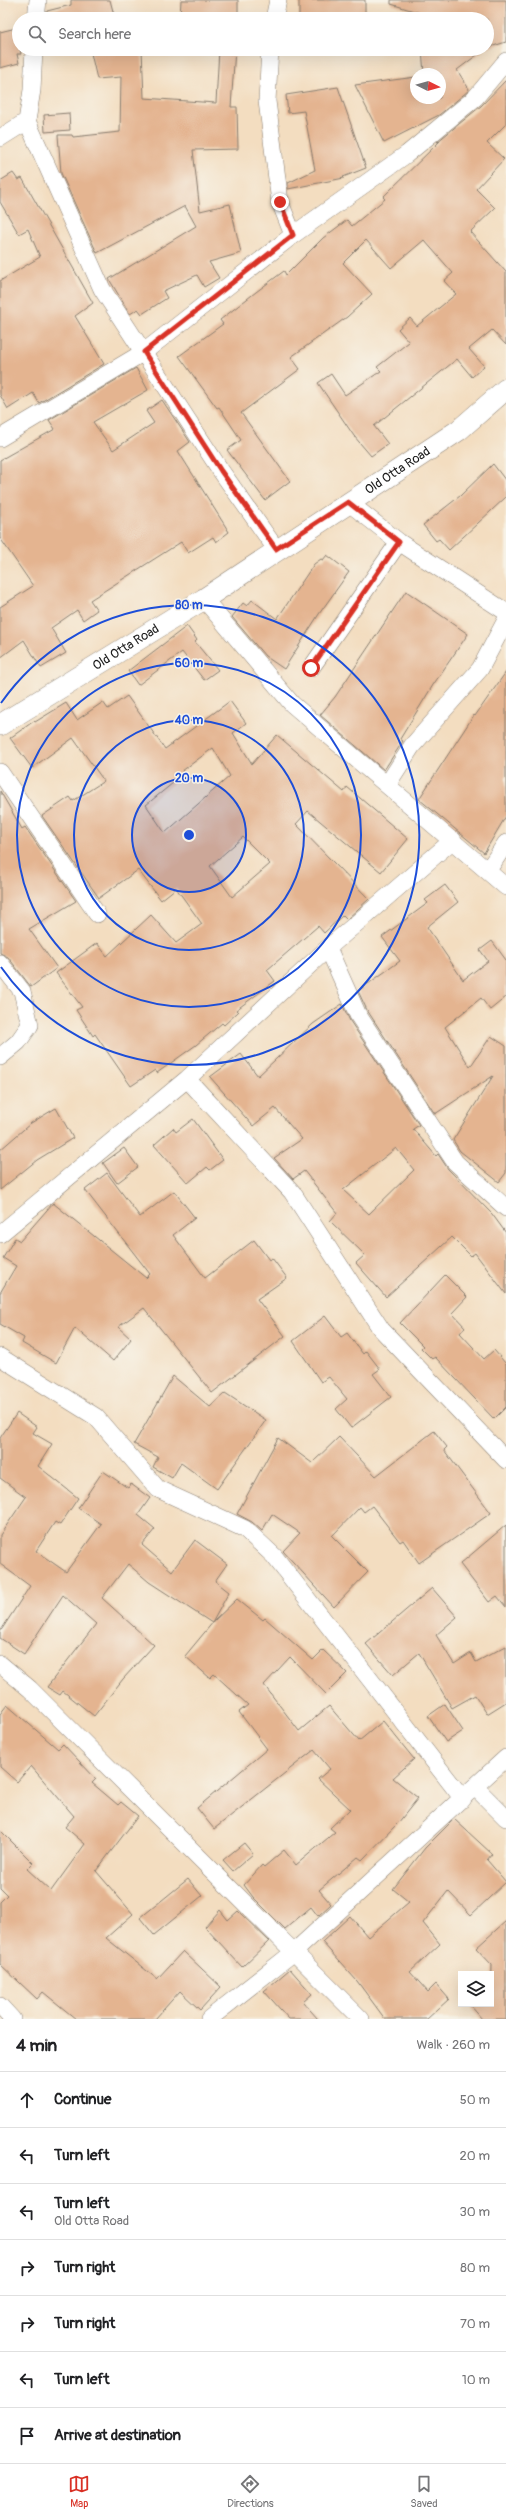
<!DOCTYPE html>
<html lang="en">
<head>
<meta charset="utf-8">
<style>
	body { margin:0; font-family:Pangolin,sans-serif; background:#f6f6f6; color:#202124 }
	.controls { position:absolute; right:12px; bottom:12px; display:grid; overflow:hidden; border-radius:0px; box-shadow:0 4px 16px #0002 }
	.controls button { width:36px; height:36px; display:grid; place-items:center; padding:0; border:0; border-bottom:1px solid #e0e0e0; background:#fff; color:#202124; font:20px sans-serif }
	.compass { position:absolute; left:410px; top:68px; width:36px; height:36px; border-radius:50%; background:#fff; box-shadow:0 4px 16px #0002; rotate:95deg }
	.stop { position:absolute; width:12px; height:12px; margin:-9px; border:3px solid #d93025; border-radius:50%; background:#fff }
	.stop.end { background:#d93025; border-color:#fff; box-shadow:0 1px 4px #0008 }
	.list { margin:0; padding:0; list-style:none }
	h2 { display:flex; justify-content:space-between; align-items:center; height:52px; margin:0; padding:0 16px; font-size:17px }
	h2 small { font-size:13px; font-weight:400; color:#757577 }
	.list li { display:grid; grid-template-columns:26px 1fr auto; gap:12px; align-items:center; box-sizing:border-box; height:56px; padding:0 16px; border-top:1px solid #e0e0e0 }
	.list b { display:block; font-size:15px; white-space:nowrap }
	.list p { margin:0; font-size:13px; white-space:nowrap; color:#757577 }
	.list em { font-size:13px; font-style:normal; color:#757577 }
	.icon { flex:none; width:22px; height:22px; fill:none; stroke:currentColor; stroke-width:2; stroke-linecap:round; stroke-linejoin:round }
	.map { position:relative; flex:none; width:506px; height:2019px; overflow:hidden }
	.search { position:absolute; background:#fff; box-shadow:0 4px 16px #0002; left:12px; right:12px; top:12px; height:44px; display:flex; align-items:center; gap:10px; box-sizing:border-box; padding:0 14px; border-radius:22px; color:#757577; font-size:15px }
	.sheet { height:444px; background:#fff }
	nav { display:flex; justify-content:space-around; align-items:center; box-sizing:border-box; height:56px; border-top:1px solid #e0e0e0; background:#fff; font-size:11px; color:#757577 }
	nav a { display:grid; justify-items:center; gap:2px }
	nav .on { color:#d93025 }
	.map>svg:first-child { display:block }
	.building { fill:#e4b490; fill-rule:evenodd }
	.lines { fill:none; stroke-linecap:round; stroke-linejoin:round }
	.minor-casing { stroke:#887c6e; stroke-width:18 }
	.tertiary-casing { stroke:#887c6e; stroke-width:22 }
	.minor { stroke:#fff; stroke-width:17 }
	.tertiary { stroke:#fff; stroke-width:21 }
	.route { stroke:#d93025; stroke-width:5 }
	.ring { fill:none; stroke:#1d4ed8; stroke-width:2 }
	.labels { text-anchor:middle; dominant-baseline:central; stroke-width:3; stroke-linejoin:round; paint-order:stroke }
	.street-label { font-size:13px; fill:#1c1c1c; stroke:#f7f3e8 }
	.centre { fill:#1d4ed8; stroke:#f7f3e8; stroke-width:2 }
	.ring-label { font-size:12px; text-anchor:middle; font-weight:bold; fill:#1d4ed8; stroke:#f7f3e8; stroke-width:3; stroke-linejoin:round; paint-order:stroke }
</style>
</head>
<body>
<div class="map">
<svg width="506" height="2019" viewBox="0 0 506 2019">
	<rect width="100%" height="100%" fill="#f7f3e8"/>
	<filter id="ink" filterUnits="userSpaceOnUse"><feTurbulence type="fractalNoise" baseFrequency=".025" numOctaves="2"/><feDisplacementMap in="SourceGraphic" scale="8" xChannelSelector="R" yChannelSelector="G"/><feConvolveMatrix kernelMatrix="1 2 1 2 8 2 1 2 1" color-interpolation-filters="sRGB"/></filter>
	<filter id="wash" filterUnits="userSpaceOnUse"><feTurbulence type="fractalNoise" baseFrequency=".012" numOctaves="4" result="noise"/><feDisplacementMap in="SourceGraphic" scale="16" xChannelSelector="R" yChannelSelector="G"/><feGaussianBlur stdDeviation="0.9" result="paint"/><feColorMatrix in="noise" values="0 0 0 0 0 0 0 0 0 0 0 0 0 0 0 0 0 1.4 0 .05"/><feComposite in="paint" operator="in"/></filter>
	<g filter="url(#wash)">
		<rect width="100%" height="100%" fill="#f3ddc0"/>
		<g id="blocks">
			<path class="building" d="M 71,0 L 110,0 L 115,19 L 46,19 L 47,11 L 71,5 Z
				M 181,0 L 238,0 L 238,19 L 180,19 Z
				M 299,0 L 365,0 L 365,19 L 299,19 Z
				M 391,0 L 506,0 L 506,42 L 487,48 L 487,19 L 440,19 L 391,4 Z
				M 16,28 L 21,54 L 17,54 L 19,63 L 0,68 L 0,32 Z
				M 90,49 L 142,49 L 144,98 L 216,103 L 219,49 L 235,49 L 231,107 L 237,107 L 238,149 L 193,150 L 200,211 L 230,204 L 241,253 L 209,262 L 219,278 L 204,287 L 197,275 L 163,291 L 167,298 L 142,314 L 138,309 L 130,314 L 109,279 L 196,226 L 185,206 L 97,253 L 61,173 L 58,135 L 72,135 L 73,137 L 120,132 L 121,77 L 97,79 Z
				M 422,49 L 485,49 L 457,70 L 469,89 L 468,91 L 439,115 L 384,143 L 355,85 L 416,77 L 416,98 L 440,98 L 440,74 L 424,74 Z
				M 506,80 L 506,124 L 487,143 L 504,159 L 476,189 L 495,208 L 470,232 L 506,272 L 506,345 L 492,330 L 469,349 L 484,366 L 472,377 L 457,359 L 374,426 L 388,444 L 371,456 L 354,436 L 318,383 L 331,374 L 345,395 L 381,371 L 377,367 L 409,342 L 398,329 L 410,318 L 417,326 L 456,294 L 444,281 L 453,273 L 424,240 L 391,268 L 366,240 L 343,263 L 372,294 L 347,317 L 291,357 L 300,369 L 241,413 L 290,481 L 265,500 L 227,450 L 241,440 L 219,407 L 217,408 L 179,356 L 223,324 L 220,320 L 256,292 L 284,271 L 286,275 L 323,238 L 347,220 L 352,226 L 385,199 L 383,197 L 440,141 L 437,142 L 481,106 Z
				M 338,87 L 366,168 L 343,177 L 344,178 L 288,189 L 288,183 L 315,170 L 304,111 L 288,113 L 286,95 Z
				M 69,113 L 70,130 L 45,132 L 44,115 Z
				M 13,173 L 18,180 L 22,178 L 93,303 L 75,316 L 104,364 L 39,403 L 33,393 L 8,409 L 0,395 L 0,281 L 40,257 L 28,229 L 19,234 L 0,202 L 0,181 Z
				M 136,368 L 148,390 L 93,422 L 113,450 L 154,423 L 146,411 L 162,400 L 190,442 L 178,451 L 229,532 L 216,542 L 213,537 L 188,553 L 181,542 L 90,600 L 97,610 L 83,620 L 77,610 L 51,628 L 66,653 L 41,668 L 24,640 L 0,658 L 0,607 L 33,586 L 0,538 L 0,460 L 55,429 L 49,420 Z
				M 493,464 L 506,481 L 506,497 L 449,550 L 439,539 L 436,541 L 423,525 L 460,496 Z
				M 327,555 L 349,572 L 319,614 L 284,669 L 265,656 L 232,617 L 243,603 L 247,606 L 252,600 L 277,619 L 314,564 L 321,559 L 323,560 Z
				M 406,591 L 468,634 L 433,685 L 400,739 L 403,741 L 384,770 L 320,715 L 335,697 Z
				M 187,626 L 197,640 L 195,642 L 218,670 L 204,680 L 182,652 L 138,685 L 128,671 Z
				M 506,672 L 506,816 L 484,853 L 419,799 L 474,715 L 475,716 Z
				M 127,696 L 165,749 L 230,701 L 246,723 L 233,733 L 252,764 L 277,735 L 344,792 L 347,787 L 408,839 L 381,872 L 308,811 L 296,824 L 369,899 L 347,919 L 343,915 L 324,933 L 318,926 L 267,970 L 275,981 L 236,1010 L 238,1012 L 224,1025 L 222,1023 L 196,1045 L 157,1073 L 155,1070 L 131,1086 L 95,1034 L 93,1036 L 76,1010 L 82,1007 L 56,973 L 97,943 L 107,956 L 151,915 L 176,943 L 202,924 L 176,888 L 161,900 L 138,870 L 99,898 L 42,816 L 70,797 L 73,801 L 104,781 L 73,738 L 32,768 L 10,738 L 34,721 L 35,722 L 66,703 L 77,720 L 103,702 L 108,709 ZM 213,748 L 230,776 L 165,833 L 146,805 L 184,774 L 182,771 ZM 243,837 L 270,864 L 232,897 L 210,866 Z
				M 0,791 L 22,829 L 25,827 L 76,901 L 29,929 L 57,968 L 31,987 L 8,957 L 0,953 Z
				M 445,885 L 458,902 L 427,927 L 463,980 L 488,961 L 480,950 L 492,941 L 506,960 L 506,997 L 490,1010 L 481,998 L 445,1027 L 470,1067 L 491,1036 L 506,1046 L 506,1173 L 499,1182 L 460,1151 L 453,1140 L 493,1076 L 435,1114 L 367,1010 L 358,991 L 400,961 L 382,937 L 428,903 L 425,900 Z
				M 342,1004 L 350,1021 L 419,1125 L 413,1129 L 436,1156 L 438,1154 L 448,1169 L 492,1214 L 506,1233 L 506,1294 L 475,1253 L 471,1256 L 452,1237 L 386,1297 L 356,1263 L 365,1255 L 330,1221 L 337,1213 L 304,1171 L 293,1179 L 274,1158 L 302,1139 L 275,1108 L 253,1126 L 210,1077 L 241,1054 L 258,1076 L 313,1024 ZM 396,1148 L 414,1170 L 369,1214 L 343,1190 Z
				M 56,1108 L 73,1138 L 37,1160 L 0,1190 L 0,1150 L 31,1123 Z
				M 193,1119 L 223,1160 L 210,1170 L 207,1167 L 188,1183 L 154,1145 L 173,1128 L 176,1132 Z
				M 124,1148 L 138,1167 L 117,1183 L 103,1163 Z
				M 107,1173 L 140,1217 L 174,1191 L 195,1218 L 173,1235 L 205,1278 L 254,1240 L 269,1260 L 272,1258 L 287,1278 L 257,1299 L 285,1336 L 212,1393 L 144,1308 L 118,1327 L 131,1339 L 113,1361 L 75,1328 L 56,1363 L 22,1343 L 24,1338 L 0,1324 L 0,1293 L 16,1266 L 3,1258 L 15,1238 L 20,1241 L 53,1203 L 146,1278 L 150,1274 L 85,1190 Z
				M 445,1275 L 467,1297 L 452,1313 L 465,1327 L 460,1333 L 484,1359 L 494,1350 L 506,1364 L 506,1407 L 494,1419 L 435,1357 L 432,1359 L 421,1348 L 423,1346 L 400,1323 Z
				M 325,1316 L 341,1337 L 347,1333 L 363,1354 L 366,1351 L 380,1369 L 373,1374 L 391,1397 L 351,1428 L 336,1409 L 347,1399 L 329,1377 L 321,1382 L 293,1341 Z
				M 173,1376 L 210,1407 L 225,1393 L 266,1420 L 217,1489 L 181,1463 L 172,1478 L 153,1467 L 158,1457 L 134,1444 Z
				M 17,1413 L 37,1427 L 33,1433 L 52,1444 L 38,1466 L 78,1498 L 60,1525 L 55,1522 L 36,1551 L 66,1572 L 101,1524 L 78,1508 L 103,1471 L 128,1488 L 131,1484 L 150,1498 L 138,1515 L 155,1529 L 142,1545 L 172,1571 L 195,1540 L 227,1564 L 215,1581 L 229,1592 L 212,1623 L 149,1582 L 128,1564 L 102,1598 L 154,1645 L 123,1679 L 94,1716 L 63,1691 L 60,1695 L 47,1687 L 96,1624 L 63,1595 L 24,1654 L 0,1638 L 0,1632 L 30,1586 L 0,1564 L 0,1535 L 26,1497 L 0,1478 L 0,1438 Z
				M 434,1431 L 447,1447 L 444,1450 L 491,1513 L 419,1563 L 403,1540 L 400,1542 L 372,1506 L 364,1512 L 360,1507 L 332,1536 L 368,1572 L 334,1607 L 283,1551 L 300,1533 L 272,1514 L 262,1531 L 252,1522 L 237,1514 L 278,1438 L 312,1463 L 339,1437 L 376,1476 Z
				M 506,1525 L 506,1607 L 497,1596 L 489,1602 L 460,1564 Z
				M 432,1588 L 457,1617 L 436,1635 L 454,1664 L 471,1653 L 476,1662 L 506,1646 L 506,1702 L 487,1714 L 475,1695 L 452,1708 L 419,1653 L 393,1675 L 366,1644 Z
				M 237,1599 L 263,1620 L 265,1618 L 313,1660 L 323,1650 L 347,1673 L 326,1694 L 290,1657 L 264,1685 L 299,1731 L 329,1706 L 359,1741 L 383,1721 L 414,1759 L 393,1778 L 418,1798 L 398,1823 L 362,1860 L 358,1857 L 319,1890 L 331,1904 L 318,1916 L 311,1907 L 285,1929 L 253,1897 L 244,1885 L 262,1865 L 264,1867 L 284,1850 L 296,1865 L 335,1832 L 330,1828 L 350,1809 L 318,1779 L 330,1769 L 314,1750 L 214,1829 L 197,1808 L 267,1749 L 239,1712 L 248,1705 L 214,1674 L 210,1678 L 185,1656 L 214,1621 Z
				M 445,1704 L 463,1731 L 446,1742 L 428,1716 Z
				M 7,1705 L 58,1749 L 63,1744 L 96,1779 L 92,1783 L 118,1805 L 121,1802 L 138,1816 L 96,1871 L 133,1914 L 106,1938 L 157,1979 L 183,1951 L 221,1987 L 200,2010 L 180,1991 L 155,2019 L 76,2019 L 43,1992 L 37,1999 L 0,1964 L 0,1902 L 7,1895 L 0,1888 L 0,1830 L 33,1863 L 27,1869 L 51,1891 L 85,1844 L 65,1827 L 74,1816 L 31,1766 L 17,1782 L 0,1767 L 0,1714 Z
				M 454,1819 L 492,1854 L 487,1860 L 506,1882 L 471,1915 L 448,1891 L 423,1923 L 440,1944 L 410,1972 L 428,1992 L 436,1984 L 449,1999 L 427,2019 L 385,2019 L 357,1981 L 322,1942 L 350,1916 L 368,1937 L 409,1902 L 393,1889 L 425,1848 Z
				M 244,1843 L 253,1854 L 233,1871 L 223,1860 Z
				M 188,1879 L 202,1896 L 154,1935 L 140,1918 Z
				M 220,1910 L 228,1920 L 238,1911 L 269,1941 L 242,1967 L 205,1927 Z
				M 506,1921 L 506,2019 L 482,2019 L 469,2004 L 491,2004 L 492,1965 L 476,1948 Z
				M 290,1969 L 312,1994 L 303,2002 L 318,2019 L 289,2019 L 264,1991 Z"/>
		</g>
	</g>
	<g filter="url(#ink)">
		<use href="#blocks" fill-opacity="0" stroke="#887c6e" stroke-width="1"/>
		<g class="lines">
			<g class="minor-casing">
				<path id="minor" d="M 36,19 L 38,0
					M 274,19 L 278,0
					M 270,49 L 267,101 L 280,202 L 293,235
					M 27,121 L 102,289 L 221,471 L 276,549
					M 0,138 L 27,121 L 32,90 L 34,49
					M 0,438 L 144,352 L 293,235 L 407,154 L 475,98 L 506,61
					M 348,502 L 399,542 L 506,612
					M 204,599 L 292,704 L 506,887
					M 311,668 L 399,542
					M 0,772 L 97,914
					M 387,785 L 412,746 L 480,669 L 506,620
					M 488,870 L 506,843
					M 328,948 L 358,1015 L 455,1162 L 506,1208
					M 0,963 L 22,991 L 30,1025 L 18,1042 L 0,1057
					M 187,1079 L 292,1192 L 381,1329 L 506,1460
					M 0,1234 L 187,1079 L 328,948 L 453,840
					M 0,1357 L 96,1417 L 158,1489 L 245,1529 L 274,1556 L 463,1799
					M 0,1664 L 30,1689 L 361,2019
					M 476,1788 L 506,1818
					M 0,2006 L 12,2019
					M 209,2019 L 294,1952 L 506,1758"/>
			</g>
			<g class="tertiary-casing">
				<g id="tertiary">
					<path id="s1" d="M 0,725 L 204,599 L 459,430 L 506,389"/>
				</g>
			</g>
			<use href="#minor" class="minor"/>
			<use href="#tertiary" class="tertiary"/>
		</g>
	</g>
	<g class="lines" filter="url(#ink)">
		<path class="route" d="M 280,202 L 293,235 L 144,352 L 221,471 L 276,549 L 348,502 L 399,542 L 311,668"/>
	</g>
	<circle cx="189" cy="835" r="57" fill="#1d4ed8" fill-opacity=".12"/>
	<g class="ring">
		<circle cx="189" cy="835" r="57"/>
		<circle cx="189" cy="835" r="115"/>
		<circle cx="189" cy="835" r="172"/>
		<path d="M1 703A230 230 0 1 1 1 967"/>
	</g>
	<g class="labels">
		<g class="street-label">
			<text stroke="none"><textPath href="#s1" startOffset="472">Old Otta Road</textPath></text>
			<text stroke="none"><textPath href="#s1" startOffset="148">Old Otta Road</textPath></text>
		</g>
	</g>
	<circle cx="189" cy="835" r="6" class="centre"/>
	<g class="ring-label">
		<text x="189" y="609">80 m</text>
		<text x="189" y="667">60 m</text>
		<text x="189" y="724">40 m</text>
		<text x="189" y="782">20 m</text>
	</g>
</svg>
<div class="controls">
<button><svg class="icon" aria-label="layers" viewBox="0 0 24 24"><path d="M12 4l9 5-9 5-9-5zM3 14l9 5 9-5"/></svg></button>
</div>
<svg class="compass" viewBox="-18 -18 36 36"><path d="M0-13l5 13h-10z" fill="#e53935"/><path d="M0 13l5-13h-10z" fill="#757577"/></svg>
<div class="stop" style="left:311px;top:668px"></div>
<div class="stop end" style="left:280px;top:202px"></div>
<div class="search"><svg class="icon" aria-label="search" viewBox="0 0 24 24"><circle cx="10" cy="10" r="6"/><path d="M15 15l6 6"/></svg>Search here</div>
</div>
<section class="sheet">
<h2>4 min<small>Walk · 260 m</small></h2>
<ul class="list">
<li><svg class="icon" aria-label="ahead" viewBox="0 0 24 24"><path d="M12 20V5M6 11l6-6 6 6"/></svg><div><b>Continue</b></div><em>50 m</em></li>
<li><svg class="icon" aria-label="left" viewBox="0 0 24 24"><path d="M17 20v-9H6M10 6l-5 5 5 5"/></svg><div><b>Turn left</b></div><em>20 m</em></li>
<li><svg class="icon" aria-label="left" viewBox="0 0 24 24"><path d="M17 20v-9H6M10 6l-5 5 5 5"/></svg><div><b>Turn left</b><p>Old Otta Road</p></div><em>30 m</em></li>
<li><svg class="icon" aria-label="right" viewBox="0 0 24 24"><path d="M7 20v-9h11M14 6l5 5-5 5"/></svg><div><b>Turn right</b></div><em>80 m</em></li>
<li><svg class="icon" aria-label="right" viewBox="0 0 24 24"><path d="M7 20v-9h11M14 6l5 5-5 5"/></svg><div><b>Turn right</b></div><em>70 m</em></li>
<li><svg class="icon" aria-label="left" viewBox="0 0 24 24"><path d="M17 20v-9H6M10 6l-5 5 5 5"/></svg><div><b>Turn left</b></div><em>10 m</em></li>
<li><svg class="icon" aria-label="arrive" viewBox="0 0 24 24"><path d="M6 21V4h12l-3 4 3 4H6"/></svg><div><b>Arrive at destination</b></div></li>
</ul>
</section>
<nav>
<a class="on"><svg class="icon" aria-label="map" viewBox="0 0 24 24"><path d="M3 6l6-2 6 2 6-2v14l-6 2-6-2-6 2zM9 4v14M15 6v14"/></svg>Map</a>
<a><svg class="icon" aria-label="directions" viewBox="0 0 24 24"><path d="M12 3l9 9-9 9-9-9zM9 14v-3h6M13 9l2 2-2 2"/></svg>Directions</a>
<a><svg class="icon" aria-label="saved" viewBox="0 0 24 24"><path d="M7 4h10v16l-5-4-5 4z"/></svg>Saved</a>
</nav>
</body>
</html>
